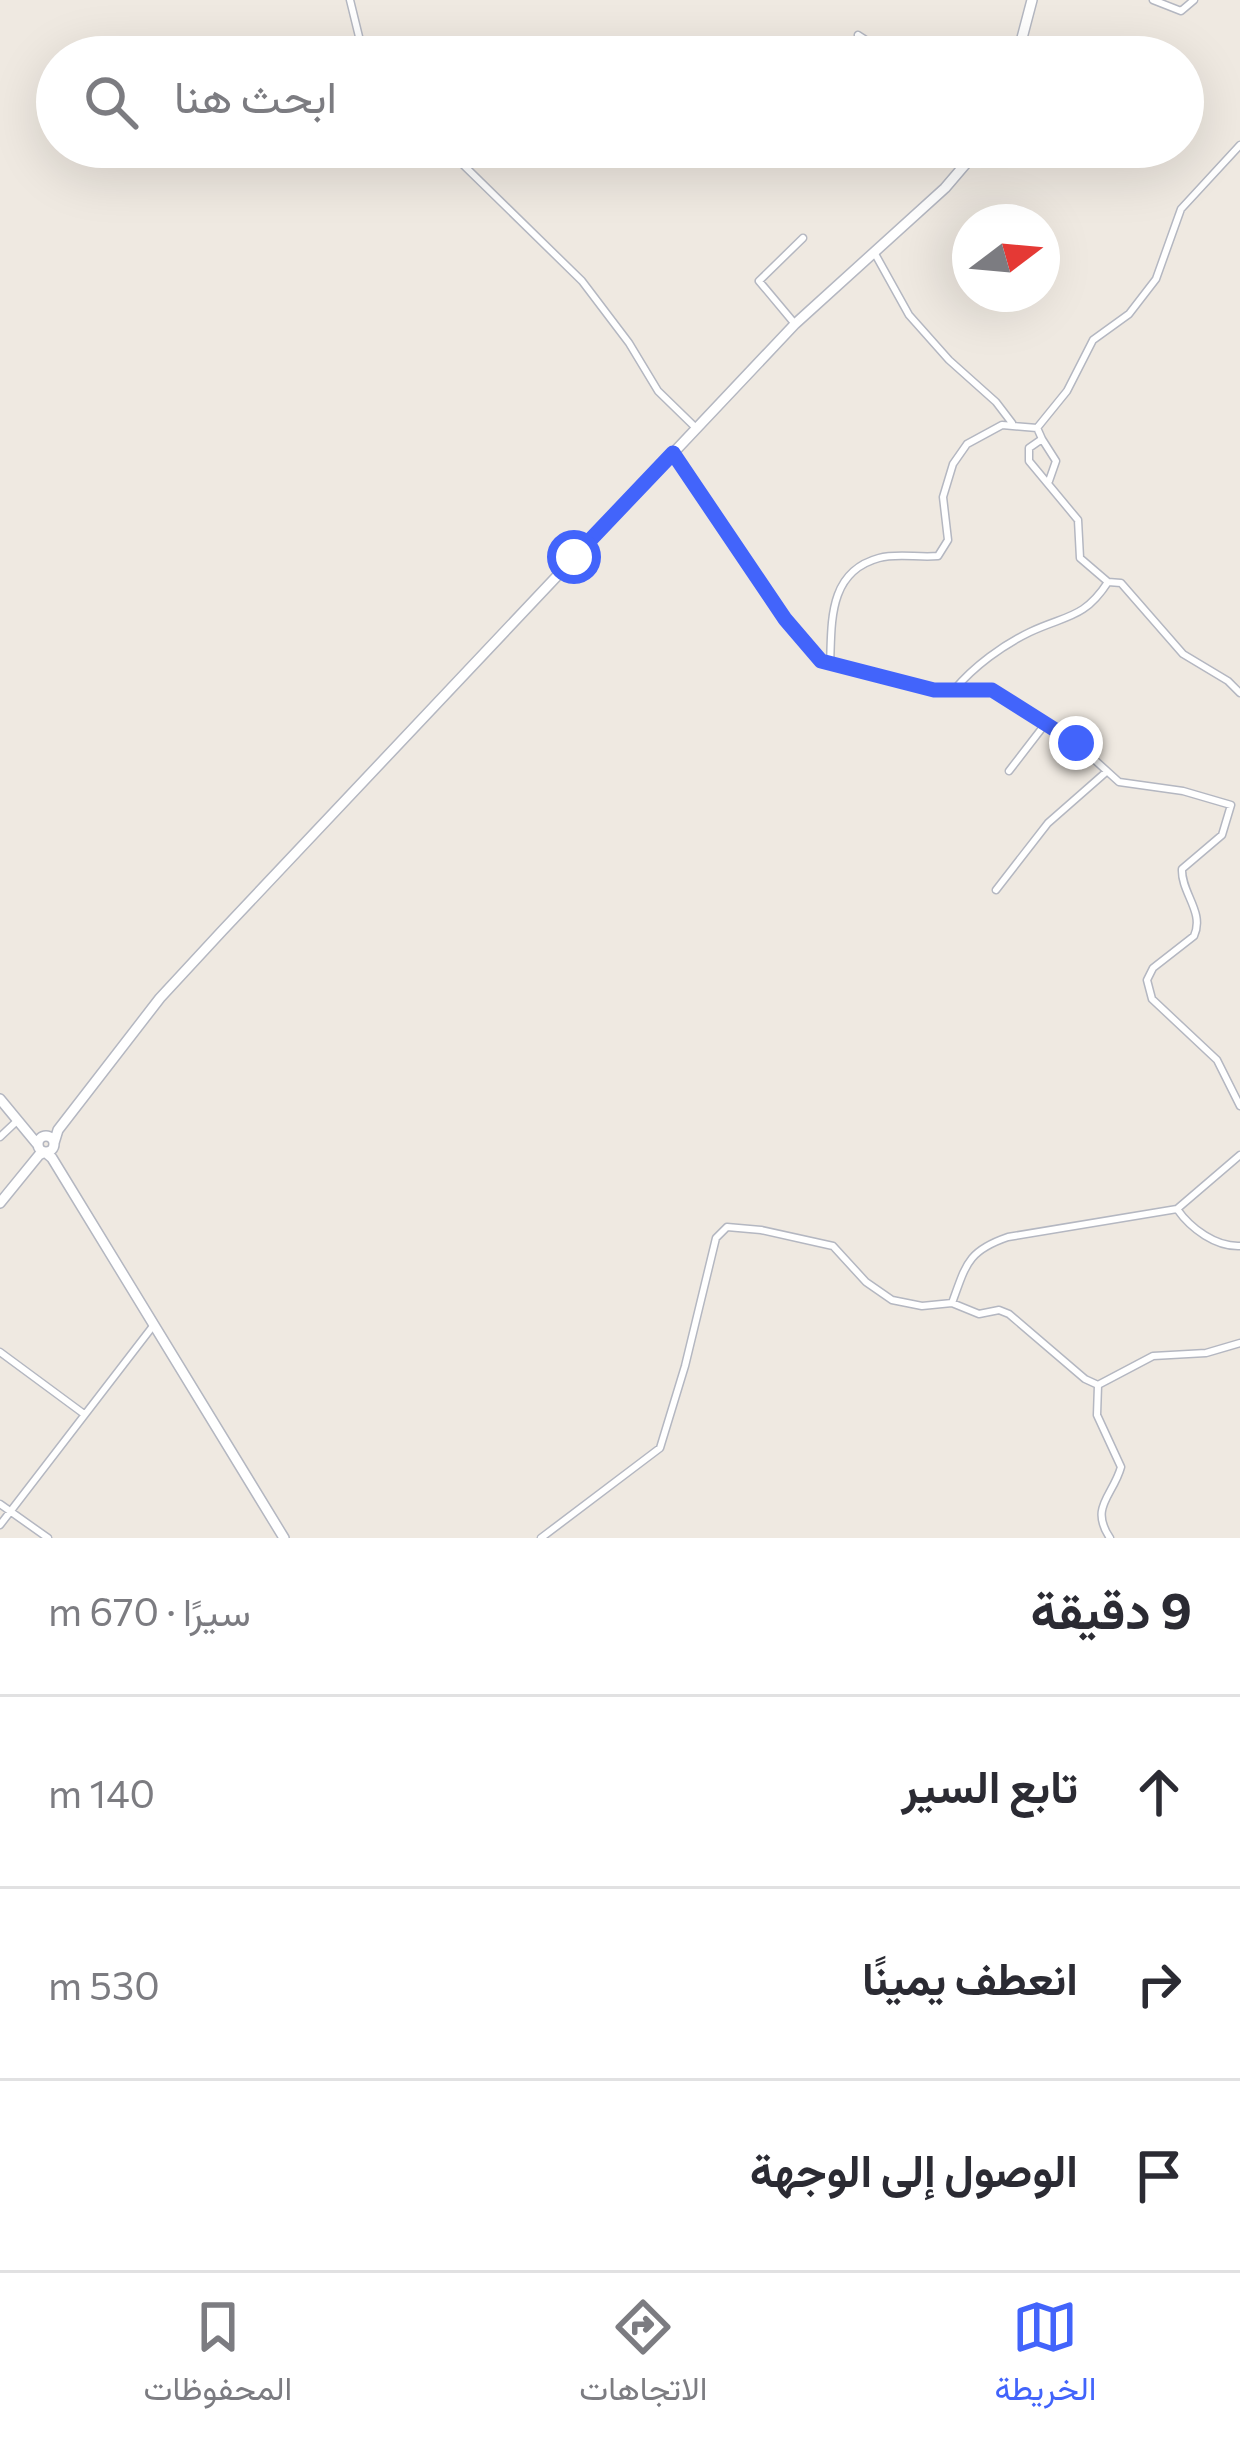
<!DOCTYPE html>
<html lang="ar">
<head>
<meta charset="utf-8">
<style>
	body { margin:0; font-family:Commissioner,Vazirmatn,sans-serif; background:#f7f7f7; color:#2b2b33; direction:rtl }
	.compass { position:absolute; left:952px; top:204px; width:108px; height:108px; border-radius:50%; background:#fff; box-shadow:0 12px 48px #0002; rotate:74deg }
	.stop { position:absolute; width:36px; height:36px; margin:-27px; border:9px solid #4264fb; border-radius:50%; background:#fff }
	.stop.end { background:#4264fb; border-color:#fff; box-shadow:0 3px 12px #0008 }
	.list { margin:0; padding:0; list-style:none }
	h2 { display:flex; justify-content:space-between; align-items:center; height:156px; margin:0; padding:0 48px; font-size:51px }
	h2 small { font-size:39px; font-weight:400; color:#7c7c81 }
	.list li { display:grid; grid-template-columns:78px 1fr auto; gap:36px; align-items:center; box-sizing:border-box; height:192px; padding:0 48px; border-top:3px solid #e1e1e2 }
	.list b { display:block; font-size:45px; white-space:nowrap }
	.list em { font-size:39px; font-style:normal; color:#7c7c81 }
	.icon { flex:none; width:66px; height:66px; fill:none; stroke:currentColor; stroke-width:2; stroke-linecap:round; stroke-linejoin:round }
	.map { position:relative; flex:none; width:1240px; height:1538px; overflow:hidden; direction:ltr }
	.search { position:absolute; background:#fff; box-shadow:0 12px 48px #0002; left:36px; right:36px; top:36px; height:132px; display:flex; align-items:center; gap:30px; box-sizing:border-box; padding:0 42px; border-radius:66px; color:#7c7c81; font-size:45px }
	.sheet { height:732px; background:#fff }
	nav { display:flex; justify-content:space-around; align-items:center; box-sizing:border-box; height:168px; border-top:3px solid #e1e1e2; background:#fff; font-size:33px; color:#7c7c81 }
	nav a { display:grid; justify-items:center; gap:6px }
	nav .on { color:#4264fb }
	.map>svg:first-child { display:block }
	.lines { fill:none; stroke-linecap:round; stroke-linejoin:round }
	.street-casing { stroke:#b4b7c1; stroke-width:9 }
	.secondary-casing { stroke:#b4b7c1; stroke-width:12 }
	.street { stroke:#fff; stroke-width:6 }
	.secondary { stroke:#fff; stroke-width:9 }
	.route { stroke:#4264fb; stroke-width:15 }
</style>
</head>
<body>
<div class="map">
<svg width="1240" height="1538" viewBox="0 0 1240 1538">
	<rect width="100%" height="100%" fill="#efe9e1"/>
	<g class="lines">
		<g class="street-casing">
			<path id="street" d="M 350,0 L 364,57
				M 1153,0 L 1181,11 L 1194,0
				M 858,35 L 892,57
				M 445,147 L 582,281 L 629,343 L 658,391 L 696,428
				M 874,252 L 909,315 L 949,360 L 996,402 L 1012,423
				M 795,324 L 759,281 L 803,238
				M 1042,439 L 1056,461 L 1049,481
				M 674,454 L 785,619 L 821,661 L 934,690 L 992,690 L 1076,743 L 1119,782 L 1183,791 L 1231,805 L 1222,835 L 1182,869 C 1181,893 1205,912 1194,936 L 1153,968 L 1147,980 L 1152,999 L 1217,1060 L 1240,1106
				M 1108,582 L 1121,583 L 1183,654 L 1228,681 L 1240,693
				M 830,665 C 832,624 827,572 879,558 C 897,553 919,558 938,556 L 948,540 L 943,497 L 953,464 L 967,444 L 1002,425 L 1037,428 L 1067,391 L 1093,340 L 1129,314 L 1156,279 L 1181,209 L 1240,145
				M 954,690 C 974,666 1003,645 1030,632 C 1066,615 1084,619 1108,582 L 1080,558 L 1078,520 L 1029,461 L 1029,448 L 1042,439 L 1038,430
				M 1009,771 L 1046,723
				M 996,890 L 1048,823 L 1105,773
				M 0,1137 L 18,1120
				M 1177,1209 C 1191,1229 1216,1247 1240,1246
				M 952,1303 C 966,1265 967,1251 1008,1237 L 1177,1209 L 1240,1155
				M 0,1352 L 84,1414
				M 1098,1385 L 1097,1415 L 1121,1467 C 1113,1496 1089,1507 1110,1538
				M 0,1504 L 48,1538
				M 0,1525 L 153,1326
				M 541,1538 L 660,1448 L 685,1366 L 716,1238 L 727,1227 L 761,1230 L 833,1246 L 866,1282 L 892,1300 L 922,1306 L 952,1303 L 979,1314 L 999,1310 L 1009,1314 L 1085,1379 L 1098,1385 L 1153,1356 L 1206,1353 L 1240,1343"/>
		</g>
		<g class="secondary-casing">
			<path id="secondary" d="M 1017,57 L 1032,0
				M 0,1099 L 38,1145
				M38 1144a8 8 0 1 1 16 0a8 8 0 1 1-16 0Z
				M 54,1143 L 58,1130 L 160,998 L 222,931 L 795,324 L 945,188 L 980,147
				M 0,1203 L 39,1155 L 45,1152 L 52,1158 L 284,1538"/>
		</g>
		<use href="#street" class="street"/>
		<use href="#secondary" class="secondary"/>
	</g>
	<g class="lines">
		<path class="route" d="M 574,557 L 673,453 L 785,619 L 821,661 L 934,690 L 992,690 L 1076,743"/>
	</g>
</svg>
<svg class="compass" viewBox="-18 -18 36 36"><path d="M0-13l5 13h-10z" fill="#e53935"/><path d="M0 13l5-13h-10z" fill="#7c7c81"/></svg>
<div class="stop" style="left:574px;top:557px"></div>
<div class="stop end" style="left:1076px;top:743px"></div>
<div class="search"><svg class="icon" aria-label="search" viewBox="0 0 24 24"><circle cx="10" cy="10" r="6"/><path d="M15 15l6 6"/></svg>ابحث هنا</div>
</div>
<section class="sheet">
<h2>9 دقيقة<small>سيرًا · 670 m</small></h2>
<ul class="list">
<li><svg class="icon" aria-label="ahead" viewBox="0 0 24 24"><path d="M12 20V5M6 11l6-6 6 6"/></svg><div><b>تابع السير</b></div><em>140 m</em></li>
<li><svg class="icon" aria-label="right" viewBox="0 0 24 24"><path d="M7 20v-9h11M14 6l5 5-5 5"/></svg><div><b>انعطف يمينًا</b></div><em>530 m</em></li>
<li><svg class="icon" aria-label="arrive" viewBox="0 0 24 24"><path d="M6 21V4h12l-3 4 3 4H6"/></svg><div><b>الوصول إلى الوجهة</b></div></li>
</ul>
</section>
<nav>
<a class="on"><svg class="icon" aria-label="map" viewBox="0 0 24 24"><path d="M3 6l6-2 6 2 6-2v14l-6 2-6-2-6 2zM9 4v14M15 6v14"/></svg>الخريطة</a>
<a><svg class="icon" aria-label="directions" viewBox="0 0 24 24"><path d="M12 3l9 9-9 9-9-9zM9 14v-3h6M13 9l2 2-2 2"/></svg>الاتجاهات</a>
<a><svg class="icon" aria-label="saved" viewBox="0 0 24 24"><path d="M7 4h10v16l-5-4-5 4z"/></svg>المحفوظات</a>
</nav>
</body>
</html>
